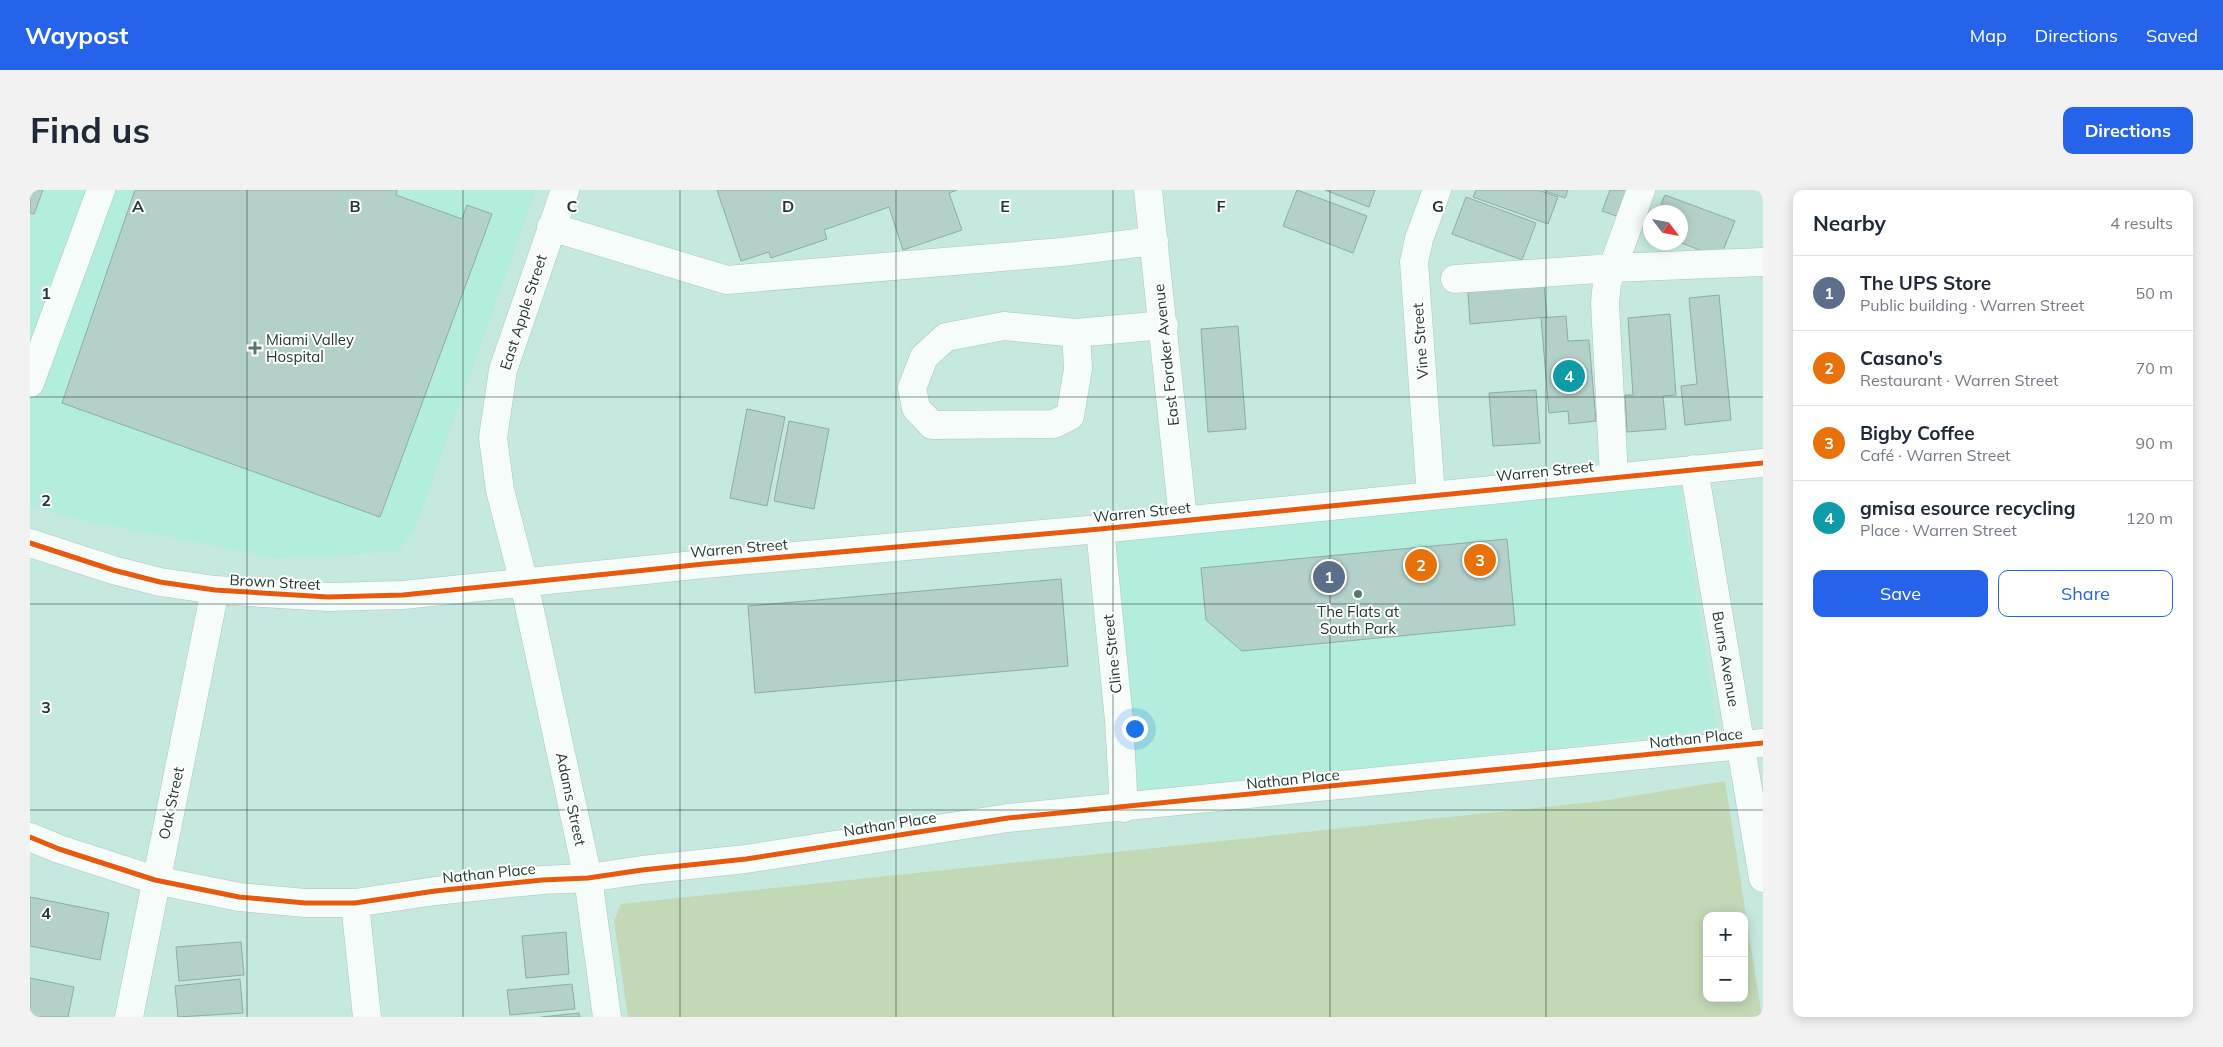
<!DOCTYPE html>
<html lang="en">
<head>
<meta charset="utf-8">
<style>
	body { margin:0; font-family:Mulish,sans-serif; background:#f2f2f3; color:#1f2937 }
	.controls { position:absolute; right:15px; bottom:15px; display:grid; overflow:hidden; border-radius:10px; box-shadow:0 2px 12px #0003 }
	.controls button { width:45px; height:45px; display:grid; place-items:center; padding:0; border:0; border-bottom:1px solid #e0e1e3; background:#fff; color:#1f2937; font:25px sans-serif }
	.compass { position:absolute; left:1613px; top:15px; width:45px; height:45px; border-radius:50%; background:#fff; box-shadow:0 2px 12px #0003; rotate:122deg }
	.you { position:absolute; left:1104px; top:538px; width:18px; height:18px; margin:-12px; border:4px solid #fff; border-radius:50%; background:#1a73e8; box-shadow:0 0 0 8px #1a73e833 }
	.badge { display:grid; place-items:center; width:32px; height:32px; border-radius:50%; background:#2563eb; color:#fff; font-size:16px; font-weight:700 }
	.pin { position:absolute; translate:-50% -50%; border:2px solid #fff; box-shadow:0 1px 5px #0006 }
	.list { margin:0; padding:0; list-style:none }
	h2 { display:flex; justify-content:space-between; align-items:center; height:65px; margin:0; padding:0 20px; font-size:21px }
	h2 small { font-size:16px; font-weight:400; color:#747a83 }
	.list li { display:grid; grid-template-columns:32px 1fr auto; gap:15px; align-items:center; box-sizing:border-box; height:75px; padding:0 20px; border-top:1px solid #e0e1e3 }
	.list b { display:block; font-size:19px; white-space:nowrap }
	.list p { margin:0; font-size:16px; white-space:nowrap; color:#747a83 }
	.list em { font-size:16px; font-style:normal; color:#747a83 }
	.actions { display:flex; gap:10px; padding:15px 20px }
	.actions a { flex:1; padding:11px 0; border:1px solid #2563eb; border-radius:10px; text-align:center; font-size:18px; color:#2563eb }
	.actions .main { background:#2563eb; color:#fff }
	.map { position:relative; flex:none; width:1733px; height:827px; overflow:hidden; border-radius:10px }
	header { display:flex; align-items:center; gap:30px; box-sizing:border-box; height:70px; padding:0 25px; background:#2563eb; color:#fff }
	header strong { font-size:24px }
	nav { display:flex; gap:28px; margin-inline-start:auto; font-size:18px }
	.intro { display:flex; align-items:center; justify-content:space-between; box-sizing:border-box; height:120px; padding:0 30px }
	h1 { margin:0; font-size:35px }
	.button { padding:12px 22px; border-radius:10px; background:#2563eb; color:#fff; font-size:18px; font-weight:700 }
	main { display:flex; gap:30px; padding:0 30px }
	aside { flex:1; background:#fff; border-radius:10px; box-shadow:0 2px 12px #0003 }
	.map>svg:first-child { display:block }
	.built { fill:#b3eddd }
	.green { fill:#c3d8b4; fill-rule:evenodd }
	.building { fill:#b4d1c9; stroke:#8eaba3 }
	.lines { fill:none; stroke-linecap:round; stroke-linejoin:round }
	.minor-casing { stroke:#a9c6be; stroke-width:29 }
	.minor { stroke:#f6fcfa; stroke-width:28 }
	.cycleway-casing { stroke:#fff; stroke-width:8 }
	.cycleway { stroke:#e8590c; stroke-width:5 }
	.grid { fill:none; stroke:#203a33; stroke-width:1; stroke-opacity:0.55 }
	.poi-dot { fill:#5a776f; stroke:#fff; stroke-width:2 }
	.labels { text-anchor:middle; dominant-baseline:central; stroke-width:4; stroke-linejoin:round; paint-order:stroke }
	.street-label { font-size:15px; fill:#203a33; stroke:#fff }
	.poi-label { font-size:15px; fill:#203a33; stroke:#fff; text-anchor:start }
	.grid-label { font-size:16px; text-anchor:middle; font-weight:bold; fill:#203a33; stroke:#fff; stroke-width:4; stroke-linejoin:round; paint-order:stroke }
</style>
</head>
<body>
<header>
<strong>Waypost</strong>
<nav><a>Map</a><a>Directions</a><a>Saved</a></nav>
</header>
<div class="intro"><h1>Find us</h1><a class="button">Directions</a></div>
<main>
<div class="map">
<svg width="1733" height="827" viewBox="0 0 1733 827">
	<rect width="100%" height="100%" fill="#c5e9df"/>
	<path class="built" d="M 0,0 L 506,0 L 386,336 L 368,362 L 246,368 L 56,331 L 0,316 Z
		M 1649,294 L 1687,539 L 1109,606 L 1079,348 Z"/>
	<path class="green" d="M 1695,591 L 1732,827 L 598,827 L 584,731 L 591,714 L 1572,611 ZM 1677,726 L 1714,726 L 1714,808 L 1677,808 Z"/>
	<path class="building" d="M 0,0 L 13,0 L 4,24 L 0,23 Z
		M 105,0 L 367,0 L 366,5 L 432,29 L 437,15 L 462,24 L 350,327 L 32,213 Z
		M 687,0 L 927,0 L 919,3 L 932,40 L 873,60 L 859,17 L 794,40 L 797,49 L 741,68 L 739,62 L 711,71 Z
		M 1267,0 L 1337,26 L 1323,63 L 1253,36 Z
		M 1295,0 L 1345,0 L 1339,17 Z
		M 1446,0 L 1508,0 L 1528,7 L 1518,34 L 1443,7 Z
		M 1513,0 L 1538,0 L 1535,8 Z
		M 1580,0 L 1603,0 L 1592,28 L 1572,21 Z
		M 1635,5 L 1705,31 L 1690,68 L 1649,52 L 1650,22 L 1628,22 Z
		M 1436,7 L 1506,33 L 1492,70 L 1422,44 Z
		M 1514,95 L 1517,127 L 1440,134 L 1438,102 Z
		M 1689,105 L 1701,230 L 1655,235 L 1651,196 L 1667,194 L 1659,108 Z
		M 1640,124 L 1646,205 L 1633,206 L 1636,239 L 1597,242 L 1595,205 L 1603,205 L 1598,128 Z
		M 1536,126 L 1538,151 L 1559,150 L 1566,231 L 1539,234 L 1538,221 L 1519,223 L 1511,128 Z
		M 1208,136 L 1216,239 L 1178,242 L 1171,139 Z
		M 1506,200 L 1510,253 L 1463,256 L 1459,203 Z
		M 717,219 L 755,227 L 737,316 L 700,308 Z
		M 759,231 L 799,239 L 784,319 L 744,311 Z
		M 1477,349 L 1485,435 L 1212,461 L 1176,430 L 1171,378 Z
		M 1031,389 L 1038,476 L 725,503 L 718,416 Z
		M 0,707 L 79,723 L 70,770 L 0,756 Z
		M 536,742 L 539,784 L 496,788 L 492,746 Z
		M 211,752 L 214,785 L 149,791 L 146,757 Z
		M 0,788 L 44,797 L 38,827 L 0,827 Z
		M 210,789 L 213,823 L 148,827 L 145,796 Z
		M 542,794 L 545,819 L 480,825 L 477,800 Z
		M 549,823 L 550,827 L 511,827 Z"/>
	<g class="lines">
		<g class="minor-casing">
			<path id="minor" d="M 535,0 L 473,180 L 463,248 L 470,300 L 494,393 L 558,688 L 577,827
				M 1118,0 L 1153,329
				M 521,37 L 697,90 L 1032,62 L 1124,51
				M 1425,89 L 1582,78 L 1733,72
				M 1046,143 L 1048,179 L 1040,226 L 1024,234 L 902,235 L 886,218 L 882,198 L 894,167 L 916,147 L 974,136 L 1046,143 L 1134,135
				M 0,193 L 71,0
				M 1664,279 L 1733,688
				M 1584,287 L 1575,113 L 1577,93 L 1611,0
				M 1401,306 L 1384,72 L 1389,49 L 1407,0
				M 1070,339 L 1089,530 L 1094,618
				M 0,353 L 83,380 L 130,392 L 185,400 L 298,407 L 373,405 L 674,374 L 1070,339 L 1733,273
				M 0,647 L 29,659 L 125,690 L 209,707 L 275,713 L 325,713 L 405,701 L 512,690 L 558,688 L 612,680 L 716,669 L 978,628 L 1733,553
				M 325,713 L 337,827
				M 99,827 L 185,400"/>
		</g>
		<use href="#minor" class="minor"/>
		<g class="cycleway-casing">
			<path id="cycleway" d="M 0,353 L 83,380 L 130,392 L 185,400 L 298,407 L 373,405 L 674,374 L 1070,339 L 1733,273
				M 0,647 L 29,659 L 125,690 L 209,707 L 275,713 L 325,713 L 405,701 L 512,690 L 558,688 L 612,680 L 716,669 L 978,628 L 1733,553"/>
		</g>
		<use href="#cycleway" class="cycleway"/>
	</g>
	<path class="grid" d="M 217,0 L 217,827M 433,0 L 433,827M 650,0 L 650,827M 866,0 L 866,827M 1083,0 L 1083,827M 1300,0 L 1300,827M 1516,0 L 1516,827M 0,207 L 1733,207M 0,414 L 1733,414M 0,620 L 1733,620"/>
	<g class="poi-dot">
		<path d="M222.5 150.5h5v5h5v5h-5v5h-5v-5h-5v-5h5z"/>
		<circle cx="1328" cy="404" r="5"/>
	</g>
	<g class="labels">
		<g class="street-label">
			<text transform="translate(493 122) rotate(-72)">East Apple Street</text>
			<text transform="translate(1390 151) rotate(-94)">Vine Street</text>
			<text transform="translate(1136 165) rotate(-96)">East Foraker Avenue</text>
			<text transform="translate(1515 281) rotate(-6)">Warren Street</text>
			<text transform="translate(1112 322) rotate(-6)">Warren Street</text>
			<text transform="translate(709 358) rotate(-5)">Warren Street</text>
			<text transform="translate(245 392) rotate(3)">Brown Street</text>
			<text transform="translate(1082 464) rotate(-96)">Cline Street</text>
			<text transform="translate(1696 469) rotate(80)">Burns Avenue</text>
			<text transform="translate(1666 548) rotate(-6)">Nathan Place</text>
			<text transform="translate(1263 589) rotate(-6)">Nathan Place</text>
			<text transform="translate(541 609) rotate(78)">Adams Street</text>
			<text transform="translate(141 613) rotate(-78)">Oak Street</text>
			<text transform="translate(860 634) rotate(-9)">Nathan Place</text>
			<text transform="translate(459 683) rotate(-6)">Nathan Place</text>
		</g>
		<g class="poi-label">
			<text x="236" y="149">Miami Valley<tspan x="236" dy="17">Hospital</tspan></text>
			<text x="1328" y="421" text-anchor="middle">The Flats at<tspan x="1328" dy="17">South Park</tspan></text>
		</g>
	</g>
	<g class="grid-label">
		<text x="108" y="22">A</text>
		<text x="325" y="22">B</text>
		<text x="542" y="22">C</text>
		<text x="758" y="22">D</text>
		<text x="975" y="22">E</text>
		<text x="1191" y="22">F</text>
		<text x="1408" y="22">G</text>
		<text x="16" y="109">1</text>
		<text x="16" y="316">2</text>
		<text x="16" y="523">3</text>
		<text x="16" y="729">4</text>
	</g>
</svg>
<div class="controls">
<button>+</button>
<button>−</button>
</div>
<svg class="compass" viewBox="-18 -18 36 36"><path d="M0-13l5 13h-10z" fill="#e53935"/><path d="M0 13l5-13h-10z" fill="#747a83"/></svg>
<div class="you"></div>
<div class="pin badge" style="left:1299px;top:387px;background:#5c6f8a">1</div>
<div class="pin badge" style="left:1391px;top:375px;background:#e8710a">2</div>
<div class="pin badge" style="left:1450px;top:370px;background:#e8710a">3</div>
<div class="pin badge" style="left:1539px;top:186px;background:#0f9aa8">4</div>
</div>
<aside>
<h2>Nearby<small>4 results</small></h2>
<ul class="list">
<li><span class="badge" style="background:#5c6f8a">1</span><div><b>The UPS Store</b><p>Public building · Warren Street</p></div><em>50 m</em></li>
<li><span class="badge" style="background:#e8710a">2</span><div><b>Casano's</b><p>Restaurant · Warren Street</p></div><em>70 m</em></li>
<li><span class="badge" style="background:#e8710a">3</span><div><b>Bigby Coffee</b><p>Café · Warren Street</p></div><em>90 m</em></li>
<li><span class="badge" style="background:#0f9aa8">4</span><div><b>gmisa esource recycling</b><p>Place · Warren Street</p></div><em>120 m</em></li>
</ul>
<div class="actions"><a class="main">Save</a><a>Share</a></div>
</aside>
</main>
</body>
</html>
